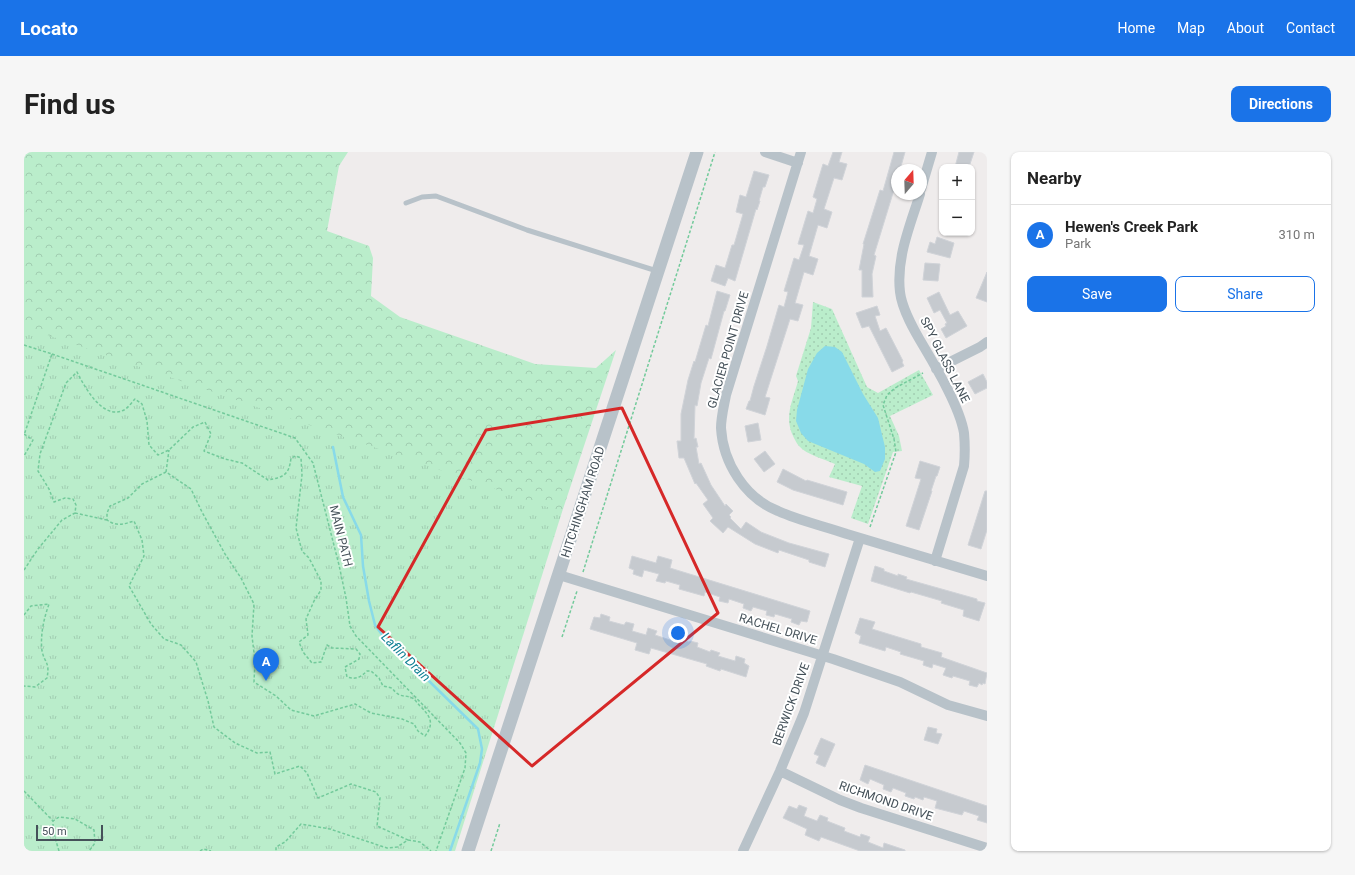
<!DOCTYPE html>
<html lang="en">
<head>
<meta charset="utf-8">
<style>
	body { margin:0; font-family:Roboto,sans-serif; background:#f6f6f6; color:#222 }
	.controls { position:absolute; right:12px; top:12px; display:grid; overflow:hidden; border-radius:8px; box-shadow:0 1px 3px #0004 }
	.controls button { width:36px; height:36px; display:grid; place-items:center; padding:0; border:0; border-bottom:1px solid #e0e0e0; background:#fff; color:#222; font:20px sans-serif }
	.compass { position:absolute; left:867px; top:12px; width:36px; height:36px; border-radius:50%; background:#fff; box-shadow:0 1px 3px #0004; rotate:19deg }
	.scale { position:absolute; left:12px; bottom:10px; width:67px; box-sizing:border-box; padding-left:4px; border:2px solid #455159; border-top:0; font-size:11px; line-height:14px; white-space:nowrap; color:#455159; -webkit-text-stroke:3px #fff; paint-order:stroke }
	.you { position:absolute; left:654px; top:481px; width:14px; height:14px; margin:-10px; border:3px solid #fff; border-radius:50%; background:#1a73e8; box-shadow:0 0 0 6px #1a73e833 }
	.badge { display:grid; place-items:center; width:26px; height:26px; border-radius:50%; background:#1a73e8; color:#fff; font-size:13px; font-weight:700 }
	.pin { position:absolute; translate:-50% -33px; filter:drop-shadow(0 1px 2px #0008) }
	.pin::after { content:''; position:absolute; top:21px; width:14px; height:12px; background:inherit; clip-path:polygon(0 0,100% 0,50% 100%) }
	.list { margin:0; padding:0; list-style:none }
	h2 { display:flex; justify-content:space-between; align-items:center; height:52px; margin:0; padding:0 16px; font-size:17px }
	h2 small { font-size:13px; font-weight:400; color:#767676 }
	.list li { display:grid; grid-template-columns:26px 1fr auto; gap:12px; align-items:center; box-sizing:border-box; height:60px; padding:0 16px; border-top:1px solid #e0e0e0 }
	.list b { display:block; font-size:15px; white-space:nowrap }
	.list p { margin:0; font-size:13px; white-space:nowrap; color:#767676 }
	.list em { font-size:13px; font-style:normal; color:#767676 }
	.actions { display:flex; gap:8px; padding:12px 16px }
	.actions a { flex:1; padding:9px 0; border:1px solid #1a73e8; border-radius:8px; text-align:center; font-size:14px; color:#1a73e8 }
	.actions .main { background:#1a73e8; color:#fff }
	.map { position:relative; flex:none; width:963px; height:699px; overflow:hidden; border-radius:8px }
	header { display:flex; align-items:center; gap:24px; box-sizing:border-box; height:56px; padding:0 20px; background:#1a73e8; color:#fff }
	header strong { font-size:19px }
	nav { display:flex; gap:22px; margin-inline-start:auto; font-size:14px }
	.intro { display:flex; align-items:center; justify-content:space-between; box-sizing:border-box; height:96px; padding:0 24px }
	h1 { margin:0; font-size:28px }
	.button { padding:10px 18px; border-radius:8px; background:#1a73e8; color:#fff; font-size:14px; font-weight:700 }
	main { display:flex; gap:24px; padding:0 24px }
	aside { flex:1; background:#fff; border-radius:8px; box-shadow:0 1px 3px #0004 }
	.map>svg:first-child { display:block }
	.grass { fill:url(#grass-dots) }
	.forest { fill:url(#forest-crowns) }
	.park { fill:url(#park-tufts) }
	.water { fill:#88dae9 }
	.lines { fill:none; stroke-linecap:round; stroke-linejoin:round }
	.stream { stroke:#88dae9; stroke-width:2.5 }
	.building { fill:#c6cacf; stroke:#d0d3d8 }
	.path { stroke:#73ca9b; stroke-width:1.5; stroke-dasharray:3 2; stroke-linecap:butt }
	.service { stroke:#b8c2c9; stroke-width:5 }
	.minor { stroke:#b8c2c9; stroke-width:10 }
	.tertiary { stroke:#b8c2c9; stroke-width:13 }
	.marked { fill:none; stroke:#d62828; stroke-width:3; stroke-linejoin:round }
	.labels { text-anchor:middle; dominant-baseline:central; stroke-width:4; stroke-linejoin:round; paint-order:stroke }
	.street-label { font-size:12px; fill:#455159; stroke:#fff }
	.water-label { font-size:13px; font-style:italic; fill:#0f7f94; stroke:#fff }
</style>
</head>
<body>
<header>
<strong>Locato</strong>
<nav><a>Home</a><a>Map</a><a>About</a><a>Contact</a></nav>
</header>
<div class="intro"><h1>Find us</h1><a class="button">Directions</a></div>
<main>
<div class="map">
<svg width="963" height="699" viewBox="0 0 963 699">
	<defs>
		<pattern id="grass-dots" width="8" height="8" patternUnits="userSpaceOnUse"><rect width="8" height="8" fill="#baedcb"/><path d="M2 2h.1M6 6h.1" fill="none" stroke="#a1cdb1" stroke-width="1.8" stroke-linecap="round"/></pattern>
		<pattern id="forest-crowns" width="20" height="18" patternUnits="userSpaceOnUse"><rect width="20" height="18" fill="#baedcb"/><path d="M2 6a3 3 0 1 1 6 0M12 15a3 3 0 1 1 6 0" fill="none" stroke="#a1cdb1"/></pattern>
		<pattern id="park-tufts" width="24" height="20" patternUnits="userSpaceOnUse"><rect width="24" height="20" fill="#baedcb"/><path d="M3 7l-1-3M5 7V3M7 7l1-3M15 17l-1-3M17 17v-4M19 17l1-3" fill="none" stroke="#a1cdb1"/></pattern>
	</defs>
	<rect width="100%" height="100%" fill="#efecec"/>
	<path class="grass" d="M 789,150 L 808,157 L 843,235 L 854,241 L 895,218 L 909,243 L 866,264 L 875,284 L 878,299 L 869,300 L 844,372 L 827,366 L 838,334 L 805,325 L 811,312 C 800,307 783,303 775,294 C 773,292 771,288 770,286 C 759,266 769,248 774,229 L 772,224 L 787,176 Z"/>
	<path class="forest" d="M 0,0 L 324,0 L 315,14 L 303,79 L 345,94 L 349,106 L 347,144 L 376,165 L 511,212 L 572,216 L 592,198 L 538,360 L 0,699 Z"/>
	<path class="park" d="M 0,175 L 538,360 L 431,699 L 0,699 Z"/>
	<path class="water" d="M 801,194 L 811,195 L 818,200 L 839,242 L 854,266 L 861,295 L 861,307 L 856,319 L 851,320 L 840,312 L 784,289 L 777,281 L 772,269 L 773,258 L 784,217 L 793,201 Z"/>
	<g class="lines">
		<path class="stream" d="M 309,295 L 319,345 L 337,383 L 339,414 L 345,449 L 351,473 L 359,484 L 454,577 L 458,597 L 456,611 L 426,699"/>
	</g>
	<path class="building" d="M 809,0 L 818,0 L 815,10 L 823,12 L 818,28 L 810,26 L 800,57 L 808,60 L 803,76 L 794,73 L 785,104 L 794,107 L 789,123 L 780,120 L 771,151 L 779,153 L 774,169 L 766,167 L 741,245 L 746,246 L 741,263 L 722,257 L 725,249 L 726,249 L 730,234 L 743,194 L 755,153 L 760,155 L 764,140 L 760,139 L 770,106 L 775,108 L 780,93 L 774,92 L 784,59 L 789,61 L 793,47 L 789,45 L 799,12 L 804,14 Z
		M 870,0 L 881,0 L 876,18 L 873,18 L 873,28 L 850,103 L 852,104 L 848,122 L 849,145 L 838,145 L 838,118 L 835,118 L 840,92 L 839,92 L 856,38 L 859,39 Z
		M 935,0 L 950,0 L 945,15 L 931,15 Z
		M 730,19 L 745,23 L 741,35 L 739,35 L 735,49 L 736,49 L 733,58 L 732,57 L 711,129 L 704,126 L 701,134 L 687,129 L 692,113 L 701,116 L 708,93 L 710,93 L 719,62 L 712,60 L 716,43 L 722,45 Z
		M 913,85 L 930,91 L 926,106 L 903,100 L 906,90 L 911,92 Z
		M 901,111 L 916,112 L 914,129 L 899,128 Z
		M 963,120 L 963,150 L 952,146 Z
		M 693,139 L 706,143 L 701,159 L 700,159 L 687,207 L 685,206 L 677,231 L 673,254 L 671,253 L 670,287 L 672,286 L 674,295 L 672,295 L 675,312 L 677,311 L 687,333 L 701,354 L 702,352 L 709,359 L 705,363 L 707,365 L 706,366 L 717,377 L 722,370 L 737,380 L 765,391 L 805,402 L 801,415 L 785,410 L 785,408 L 755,398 L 754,401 L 731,392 L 704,375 L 699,381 L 686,369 L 689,366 L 679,352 L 684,348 L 672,331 L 671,332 L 660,306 L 655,306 L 653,289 L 657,289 L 657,262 L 664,228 L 670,209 L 671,210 L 682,173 L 684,174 Z
		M 915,140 L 926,163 L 934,159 L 943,174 L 922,186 L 917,177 L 922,174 L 921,172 L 923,171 L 916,158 L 910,161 L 903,146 Z
		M 853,154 L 856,163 L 851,164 L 856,179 L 862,176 L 879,209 L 878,210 L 880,214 L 868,220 L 845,174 L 838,176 L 832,161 Z
		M 959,222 L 963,230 L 963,236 L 951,242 L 944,230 Z
		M 734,271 L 737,288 L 724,290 L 721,274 Z
		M 741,299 L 751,312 L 740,320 L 730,307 Z
		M 896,309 L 916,315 L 913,324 L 912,324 L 907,339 L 908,339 L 895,378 L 882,374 L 897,327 L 891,326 Z
		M 759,317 L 782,329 L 783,328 L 823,340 L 819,353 L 769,338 L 753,330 Z
		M 961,339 L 963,339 L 963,378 L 957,397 L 944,393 Z
		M 608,404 L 632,411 L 634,404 L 648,408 L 646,416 L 786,459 L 783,470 L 777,469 L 775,473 L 767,470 L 768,467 L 751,462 L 750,465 L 742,463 L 743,459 L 729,455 L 727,459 L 719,456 L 720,452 L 705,447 L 704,451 L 695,449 L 696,445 L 681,440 L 680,444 L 655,437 L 656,433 L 642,429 L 641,431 L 632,429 L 635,422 L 620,418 L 618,425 L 609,422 L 610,418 L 605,416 Z
		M 851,414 L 860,417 L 860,419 L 874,424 L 874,422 L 883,425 L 882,427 L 953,447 L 953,449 L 961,451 L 955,469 L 939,464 L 940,458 L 917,451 L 918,449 L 887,440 L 886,441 L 847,429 Z
		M 577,462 L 586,465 L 585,469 L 600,473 L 602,470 L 610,472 L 608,479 L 622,483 L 624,476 L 633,479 L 631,483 L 646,488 L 648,484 L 665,490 L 666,489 L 674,491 L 673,495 L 686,500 L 687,498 L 696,501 L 694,504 L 711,509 L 712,504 L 721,507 L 720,511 L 725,514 L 722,525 L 697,517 L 696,519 L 682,514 L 683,512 L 627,496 L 625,502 L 611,498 L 613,491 L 566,477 L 570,465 L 576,466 Z
		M 836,466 L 851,470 L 848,477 L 897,492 L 897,495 L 918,501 L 917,505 L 963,521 L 961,532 L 959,531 L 958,533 L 955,531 L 953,535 L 945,533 L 946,529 L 929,524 L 928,526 L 919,523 L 922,516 L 909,512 L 908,516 L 899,513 L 900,509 L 876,502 L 877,500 L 862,495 L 861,499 L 835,491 L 837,484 L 831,481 Z
		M 904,575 L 913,577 L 912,581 L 918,582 L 914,592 L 900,588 Z
		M 797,586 L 811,592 L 801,615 L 792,611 L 795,604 L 790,602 Z
		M 841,613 L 963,654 L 963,671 L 953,668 L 955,664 L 940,659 L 938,663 L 911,656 L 913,649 L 900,645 L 899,648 L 891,645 L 890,647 L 881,644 L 882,641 L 869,636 L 867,640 L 859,637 L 860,633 L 846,627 L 844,632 L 836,628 Z
		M 775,653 L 783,656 L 780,664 L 793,669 L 796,663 L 804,666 L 803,669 L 821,676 L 820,679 L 836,685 L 837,682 L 846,685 L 844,690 L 859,696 L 860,691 L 881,698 L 881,699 L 836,699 L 797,685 L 795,689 L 781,683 L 783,677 L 759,666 L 765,654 L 773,657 Z"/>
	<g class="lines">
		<path class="path" d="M 0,193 L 28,202 L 0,283
			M 28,202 L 271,286 L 289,311 L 315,413 L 322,446 L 326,474 L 332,484 L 436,591 L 442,601 L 441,616 L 412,699
			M 0,282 L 9,288 L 0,304
			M 142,320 L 145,298
			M 51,361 L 83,368
			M 846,375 L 872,300 L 870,287 L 859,253 L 863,243 L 871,236 L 899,221
			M 0,418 L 14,397 L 38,368 L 51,361 L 52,353 L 49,347 L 41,346 L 30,350 L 25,337 L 14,319 L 16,302 L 42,231 L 53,220 C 60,234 79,269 100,258 C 104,256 108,250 111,247 L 118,252 L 123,269 L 125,293 L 134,303 L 145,298 L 169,275 L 181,270 L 187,282 L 180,299 L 201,307 L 218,311 L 244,328 C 260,325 265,323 267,306 L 272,304 L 277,306 L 278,323 L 272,376 L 278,399 L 285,406 L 297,429 L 297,438 L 290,449 L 282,467 L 284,483 L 275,490 L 279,500 L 288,511 L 297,510 L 303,493 L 308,496 L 332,497 L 336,502 L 335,507 L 321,515 L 323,525 C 332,528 337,525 343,519 L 347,519 L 355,526 L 359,534 L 368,536 C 377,548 380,541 390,547 C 392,549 394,552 396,554 C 406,564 411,571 401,584 L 394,579 L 390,572 L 378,567 L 347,561 L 331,552 L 290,564 L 267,558 L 252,544 L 230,530 L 231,509 L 228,484 L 230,452 L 217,426 L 201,402 L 178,360 L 167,337 L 142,320 L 118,332 L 104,346 L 86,354 L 83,361 L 83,368 C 93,375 100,372 110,369 L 118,388 L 120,404 L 105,434 L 127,472 L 140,487 L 157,493 L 172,510 L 184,549 L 190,575 L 211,591 L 233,601 L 246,600 L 251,622 L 276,614 L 283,621 L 294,646 L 327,632 L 352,640 L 356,646 L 353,674 L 384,688 L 373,695 L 363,696 L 306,677 L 277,672 L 261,690 L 252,695 L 252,699
			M 559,420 L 691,0
			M 0,463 L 7,454 L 25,452 C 20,466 16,483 18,499 C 21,512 26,510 23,526 L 11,535 L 0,534
			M 538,485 L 553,439
			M 0,639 L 29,669
			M 384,688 L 396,690 L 407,699
			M 35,699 L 29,679 L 29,669 L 35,665 L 51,667 L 70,678 L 71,691 L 65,699
			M 176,699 L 179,697 L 187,699
			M 467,699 L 476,671"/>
		<path class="service" d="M 382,51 L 398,45 L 412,44 L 503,78 L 633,119"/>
		<path class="minor" d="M 741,0 L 774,11
			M 777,0 L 702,243 C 700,254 697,265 697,276 C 699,311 721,346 754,359 C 776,369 800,374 823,382 C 870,396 916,410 963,424
			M 897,37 L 908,0
			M 896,42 C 886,74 872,106 876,140 C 878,158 891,180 900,195 C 913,217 936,256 940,281 C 941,292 941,303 940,314 L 911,409
			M 912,217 L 956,195 L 963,190
			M 535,423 L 809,507 L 876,530 L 924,553 L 963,564
			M 756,619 L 816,648 L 837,656 L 963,696
			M 719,699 L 756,619 L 780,561 L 836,386"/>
		<path class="tertiary" d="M 444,699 L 673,0"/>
	</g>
	<path class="marked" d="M 598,256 L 694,461 L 508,614 L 354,475 L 462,278 Z"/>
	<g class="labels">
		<g class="street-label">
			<text transform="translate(704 198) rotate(-74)">GLACIER POINT DRIVE</text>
			<text transform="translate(921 208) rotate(63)">SPY GLASS LANE</text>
			<text transform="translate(559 350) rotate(-72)">HITCHINGHAM ROAD</text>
			<text transform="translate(317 384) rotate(76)">MAIN PATH</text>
			<text transform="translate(754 477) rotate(17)">RACHEL DRIVE</text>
			<text transform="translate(767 552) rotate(-70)">BERWICK DRIVE</text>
			<text transform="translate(862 649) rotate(19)">RICHMOND DRIVE</text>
		</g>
		<g class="water-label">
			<text transform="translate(382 505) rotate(45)">Laflin Drain</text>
		</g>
	</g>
</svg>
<div class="controls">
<button>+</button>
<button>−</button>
</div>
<svg class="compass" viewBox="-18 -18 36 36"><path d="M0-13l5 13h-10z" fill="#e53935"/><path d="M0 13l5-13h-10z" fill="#767676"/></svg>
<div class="scale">50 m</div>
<div class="you"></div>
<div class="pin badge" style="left:242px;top:529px">A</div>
</div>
<aside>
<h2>Nearby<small></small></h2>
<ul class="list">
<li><span class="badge">A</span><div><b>Hewen's Creek Park</b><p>Park</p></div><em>310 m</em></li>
</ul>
<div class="actions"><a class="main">Save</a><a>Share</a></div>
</aside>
</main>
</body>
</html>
